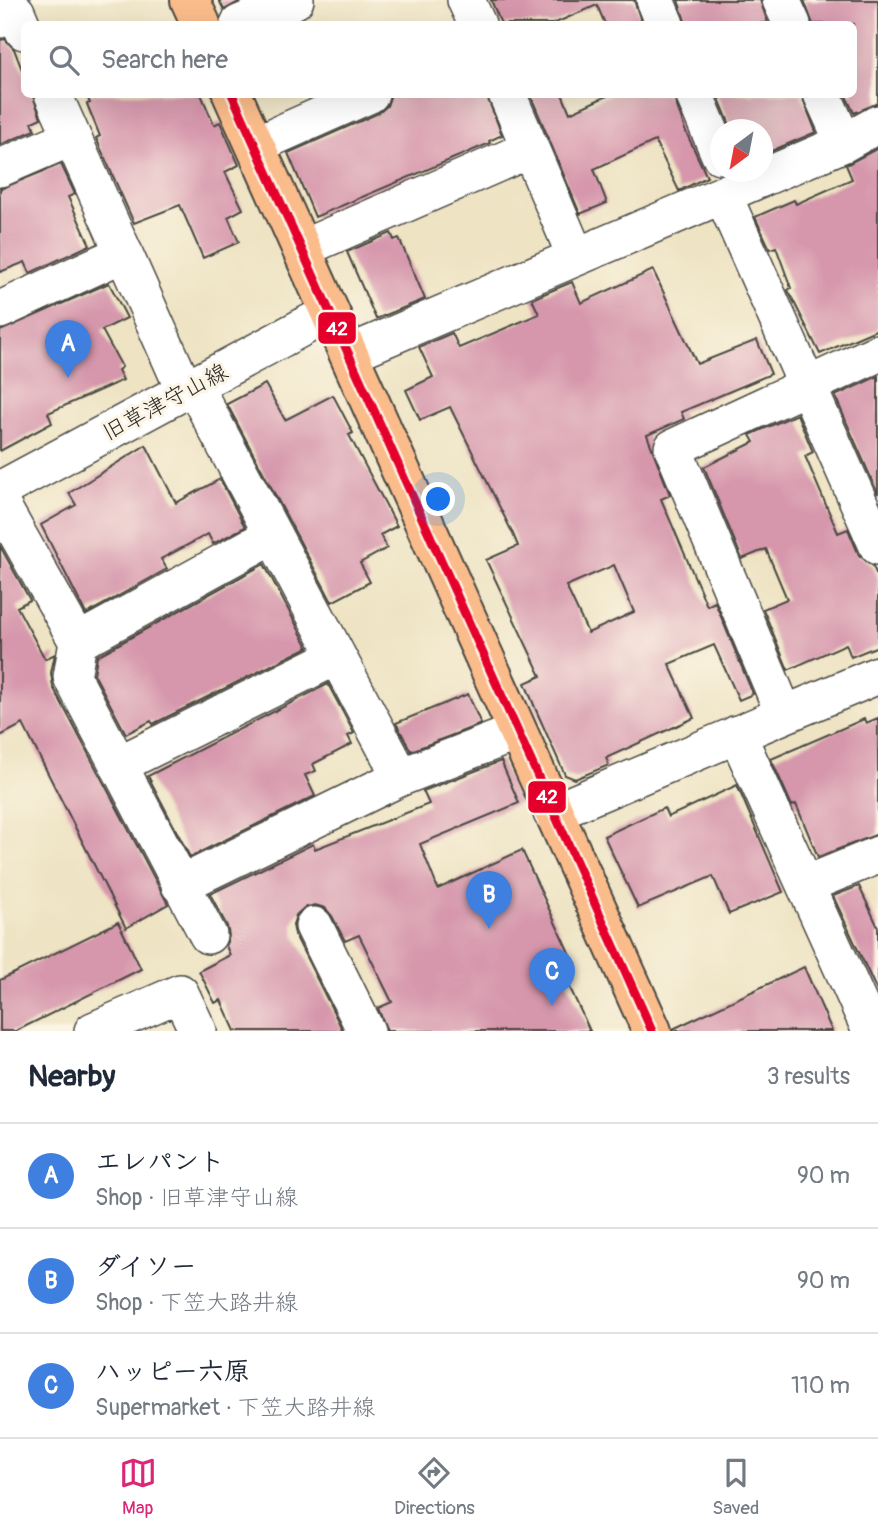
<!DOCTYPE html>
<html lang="en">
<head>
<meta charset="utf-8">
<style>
	body { margin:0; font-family:Pangolin,"Klee One",sans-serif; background:#f6f6f7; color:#1f2937 }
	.compass { position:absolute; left:710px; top:119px; width:63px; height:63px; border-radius:50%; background:#fff; box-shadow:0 7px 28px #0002; rotate:212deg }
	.you { position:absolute; left:439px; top:500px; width:24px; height:24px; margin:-18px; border:5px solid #fff; border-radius:50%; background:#1a73e8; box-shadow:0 0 0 10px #1a73e833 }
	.badge { display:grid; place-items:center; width:46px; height:46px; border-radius:50%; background:#db2777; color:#fff; font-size:23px; font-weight:700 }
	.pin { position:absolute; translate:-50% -58px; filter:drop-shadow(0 2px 4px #0008) }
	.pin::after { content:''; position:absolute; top:37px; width:24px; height:21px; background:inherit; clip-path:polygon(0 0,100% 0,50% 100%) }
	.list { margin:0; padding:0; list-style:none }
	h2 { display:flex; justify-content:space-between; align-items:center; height:91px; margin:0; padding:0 28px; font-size:30px }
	h2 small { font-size:23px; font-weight:400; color:#747a83 }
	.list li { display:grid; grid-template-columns:46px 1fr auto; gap:21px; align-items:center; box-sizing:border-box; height:105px; padding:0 28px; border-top:2px solid #e0e1e3 }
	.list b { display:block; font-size:26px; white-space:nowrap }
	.list p { margin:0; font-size:23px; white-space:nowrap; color:#747a83 }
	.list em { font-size:23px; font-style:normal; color:#747a83 }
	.icon { flex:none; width:38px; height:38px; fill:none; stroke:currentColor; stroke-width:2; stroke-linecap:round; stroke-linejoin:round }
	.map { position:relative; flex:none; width:878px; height:1031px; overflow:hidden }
	.search { position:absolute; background:#fff; box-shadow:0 7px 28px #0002; left:21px; right:21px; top:21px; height:77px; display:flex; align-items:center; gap:18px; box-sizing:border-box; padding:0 24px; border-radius:10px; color:#747a83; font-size:26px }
	.sheet { height:406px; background:#fff }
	nav { display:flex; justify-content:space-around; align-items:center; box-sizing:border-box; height:98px; border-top:2px solid #e0e1e3; background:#fff; font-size:19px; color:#747a83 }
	nav a { display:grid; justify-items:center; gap:4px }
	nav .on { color:#db2777 }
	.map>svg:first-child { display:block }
	.building { fill:#d696ac; fill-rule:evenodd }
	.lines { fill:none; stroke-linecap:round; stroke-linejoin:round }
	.minor-casing { stroke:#484742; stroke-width:40 }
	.major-casing { stroke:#484742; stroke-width:42 }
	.minor { stroke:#fff; stroke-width:37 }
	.major { stroke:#fabc8b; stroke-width:38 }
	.bus-1-casing { stroke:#fcf5e5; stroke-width:14 }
	.bus-1 { stroke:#e4002b; stroke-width:9 }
	.labels { text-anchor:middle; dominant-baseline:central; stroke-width:6; stroke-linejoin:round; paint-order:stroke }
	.street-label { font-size:23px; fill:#2b2b2b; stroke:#fcf5e5 }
	.line-badge { stroke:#fcf5e5; stroke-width:2.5 }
	.badge-label { font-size:19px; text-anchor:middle; font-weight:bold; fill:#fff }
</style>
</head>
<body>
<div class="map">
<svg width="878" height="1031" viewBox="0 0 878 1031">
	<rect width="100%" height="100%" fill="#fcf5e5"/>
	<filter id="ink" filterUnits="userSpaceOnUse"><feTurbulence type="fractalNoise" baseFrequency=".0143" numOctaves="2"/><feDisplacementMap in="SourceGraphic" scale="14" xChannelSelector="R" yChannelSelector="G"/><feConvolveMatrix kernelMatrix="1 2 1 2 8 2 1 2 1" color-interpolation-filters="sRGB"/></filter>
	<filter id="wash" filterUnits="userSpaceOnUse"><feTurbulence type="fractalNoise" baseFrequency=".00686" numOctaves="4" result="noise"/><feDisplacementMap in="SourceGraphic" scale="28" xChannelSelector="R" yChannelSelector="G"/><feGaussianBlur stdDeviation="1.57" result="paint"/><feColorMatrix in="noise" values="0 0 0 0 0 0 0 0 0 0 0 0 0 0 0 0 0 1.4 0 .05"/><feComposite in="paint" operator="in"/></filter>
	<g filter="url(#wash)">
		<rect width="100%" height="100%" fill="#eee3c3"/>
		<g id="blocks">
			<path class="building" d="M 219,0 L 242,0 L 224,10 Z
				M 491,0 L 634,0 L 642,24 L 605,24 L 597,5 L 553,24 L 501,24 Z
				M 678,0 L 760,0 L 768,23 L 686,24 Z
				M 804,0 L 878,0 L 878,103 L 854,113 L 845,94 L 853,94 L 853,24 L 813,24 Z
				M 5,39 L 14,49 L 24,75 L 24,94 L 32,94 L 41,118 L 32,122 L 35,130 L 0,145 L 0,40 Z
				M 86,94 L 201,94 L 214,125 L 220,122 L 239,165 L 225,172 L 243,209 L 228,217 L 239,242 L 203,258 L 180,205 L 134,223 L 96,138 L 100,136 L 87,104 L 90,103 Z
				M 391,94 L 486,94 L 502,135 L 489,141 L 490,143 L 315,217 L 288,153 L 379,113 L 387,106 Z
				M 530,94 L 562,94 L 570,113 L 611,94 L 673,94 L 685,130 L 707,177 L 679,191 L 655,141 L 594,169 L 607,203 L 580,214 Z
				M 717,94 L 801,94 L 816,132 L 762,155 L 762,130 L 732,130 Z
				M 878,148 L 878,329 L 820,354 L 788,290 L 791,288 L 776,247 L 770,249 L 755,217 L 794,200 L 796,204 L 852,179 L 846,165 Z
				M 61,164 L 75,194 L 68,197 L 90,245 L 30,273 L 25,262 L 0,272 L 0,189 Z
				M 391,233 L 394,240 L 399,238 L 425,299 L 376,319 L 347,252 Z
				M 653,270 L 697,364 L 757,340 L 771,374 L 681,412 L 684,419 L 647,435 L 670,495 L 661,499 L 707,606 L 715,602 L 753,694 L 739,700 L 714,645 L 669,664 L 694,718 L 606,758 L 609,765 L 575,779 L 565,775 L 536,710 L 525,683 L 541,676 L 486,560 L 518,546 L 513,534 L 450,407 L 420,420 L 406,390 L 433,377 L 419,347 L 452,333 L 459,348 L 539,314 L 532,299 L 572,282 L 581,303 ZM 614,565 L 634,612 L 588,633 L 566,586 Z
				M 109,283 L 127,318 L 102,330 L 122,367 L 118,370 L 123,380 L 48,413 L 52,423 L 0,451 L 0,331 Z
				M 878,376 L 878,494 L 835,396 Z
				M 265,384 L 285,420 L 333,395 L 353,433 L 349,435 L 397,526 L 380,535 L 387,548 L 360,563 L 370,582 L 332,602 L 227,404 Z
				M 797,414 L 813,452 L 805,456 L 838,533 L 848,529 L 859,555 L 873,566 L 878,578 L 878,646 L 851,657 L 846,644 L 788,670 L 763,609 L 787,599 L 766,549 L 742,559 L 704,467 L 754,442 L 750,435 Z
				M 146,445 L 176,503 L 220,479 L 245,527 L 213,544 L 208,534 L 161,559 L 167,569 L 86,614 L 41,525 L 76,505 L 69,493 Z
				M 0,546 L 30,600 L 17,607 L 45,659 L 55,654 L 51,673 L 53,687 L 168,904 L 126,928 L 23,724 L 0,736 Z
				M 264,564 L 308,647 L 153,724 L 151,721 L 126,734 L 94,674 L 97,656 Z
				M 328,684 L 354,733 L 348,736 L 352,744 L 313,764 L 316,771 L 305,775 L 315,796 L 190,857 L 148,776 Z
				M 468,694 L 481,724 L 411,751 L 396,723 Z
				M 878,718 L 878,834 L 818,857 L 796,804 L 792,806 L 771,759 L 864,719 L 866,723 Z
				M 501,761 L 519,803 L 420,844 L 438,889 L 522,850 L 571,957 L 558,962 L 590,1031 L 387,1031 L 378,1008 L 392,1002 L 359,935 L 345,941 L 332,916 L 325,908 L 315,905 L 304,908 L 296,915 L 293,925 L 295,935 L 343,1031 L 235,1031 L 221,1000 L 215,1003 L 199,971 L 230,955 L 226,946 L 229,936 L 227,926 L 210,894 L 313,844 L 315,849 L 429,804 L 423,791 Z
				M 737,785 L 783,892 L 729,914 L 713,876 L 638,908 L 604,836 L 664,808 L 668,817 Z
				M 859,886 L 878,927 L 878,993 L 833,896 Z
				M 118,922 L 141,969 L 16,1031 L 0,1031 L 0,980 Z
				M 804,967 L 832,1031 L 673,1031 L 673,1029 Z"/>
		</g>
	</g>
	<g filter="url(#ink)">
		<use href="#blocks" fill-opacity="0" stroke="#484742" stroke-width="2"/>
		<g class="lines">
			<g class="minor-casing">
				<path id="minor" d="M 466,0 L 477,24
					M 655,0 L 665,24
					M 781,0 L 792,24
					M 0,19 L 16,12 L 24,31
					M 239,24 L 295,0
					M 53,94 L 185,391
					M 507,94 L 576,257
					M 694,94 L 720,155
					M 822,94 L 844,143
					M 255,145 L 370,94
					M 0,168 L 72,137
					M 723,195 L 878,546
					M 301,249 L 530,149
					M 0,310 L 124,253
					M 351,353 L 844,143 L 878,124
					M 194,386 L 401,777
					M 0,490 L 329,313
					M 0,503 L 78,642 L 72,677 L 208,935
					M 78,642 L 273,535
					M 784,714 L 673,448 L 878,353
					M 737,734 L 871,1031
					M 118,765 L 337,656
					M 552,813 L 878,675
					M 180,885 L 401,777 L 517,732
					M 805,885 L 878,855
					M 314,926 L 366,1031
					M 93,1031 L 180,993 L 198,1031"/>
			</g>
			<g class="major-casing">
				<path id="major" d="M 190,0 L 201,24
					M 232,94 L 652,1031"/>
			</g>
			<use href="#minor" class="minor"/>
			<use href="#major" class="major"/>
			<g class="bus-1-casing">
				<path id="bus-1" d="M 232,94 L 652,1031"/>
			</g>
			<use href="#bus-1" class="bus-1"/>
		</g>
	</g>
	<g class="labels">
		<g class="street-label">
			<text transform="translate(165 402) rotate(-28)">旧草津守山線</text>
		</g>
	</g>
	<g class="line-badge">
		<rect x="317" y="311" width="40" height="34" rx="7" fill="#e4002b"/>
		<rect x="527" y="780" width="40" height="34" rx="7" fill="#e4002b"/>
	</g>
	<g class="badge-label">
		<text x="337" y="335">42</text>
		<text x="547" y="803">42</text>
	</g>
</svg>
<svg class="compass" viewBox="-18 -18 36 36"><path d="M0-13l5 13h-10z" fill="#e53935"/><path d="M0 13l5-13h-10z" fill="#747a83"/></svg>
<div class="you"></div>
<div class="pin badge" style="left:68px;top:378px;background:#3f7fe0">A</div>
<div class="pin badge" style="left:489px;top:929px;background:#3f7fe0">B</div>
<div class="pin badge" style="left:552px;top:1006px;background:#3f7fe0">C</div>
<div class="search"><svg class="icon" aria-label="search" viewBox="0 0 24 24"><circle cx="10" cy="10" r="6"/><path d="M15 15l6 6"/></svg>Search here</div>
</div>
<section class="sheet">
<h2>Nearby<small>3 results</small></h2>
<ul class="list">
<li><span class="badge" style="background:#3f7fe0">A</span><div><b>エレパント</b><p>Shop · 旧草津守山線</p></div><em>90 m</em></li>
<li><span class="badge" style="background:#3f7fe0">B</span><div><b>ダイソー</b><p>Shop · 下笠大路井線</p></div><em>90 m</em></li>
<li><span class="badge" style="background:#3f7fe0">C</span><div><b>ハッピー六原</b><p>Supermarket · 下笠大路井線</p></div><em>110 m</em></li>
</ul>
</section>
<nav>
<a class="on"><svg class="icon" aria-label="map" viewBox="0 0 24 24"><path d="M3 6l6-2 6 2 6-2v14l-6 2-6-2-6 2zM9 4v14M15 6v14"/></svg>Map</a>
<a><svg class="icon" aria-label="directions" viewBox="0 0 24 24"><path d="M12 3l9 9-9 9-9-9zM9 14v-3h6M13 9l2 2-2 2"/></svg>Directions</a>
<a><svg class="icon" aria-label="saved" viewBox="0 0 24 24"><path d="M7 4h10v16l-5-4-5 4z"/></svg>Saved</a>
</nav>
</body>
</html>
